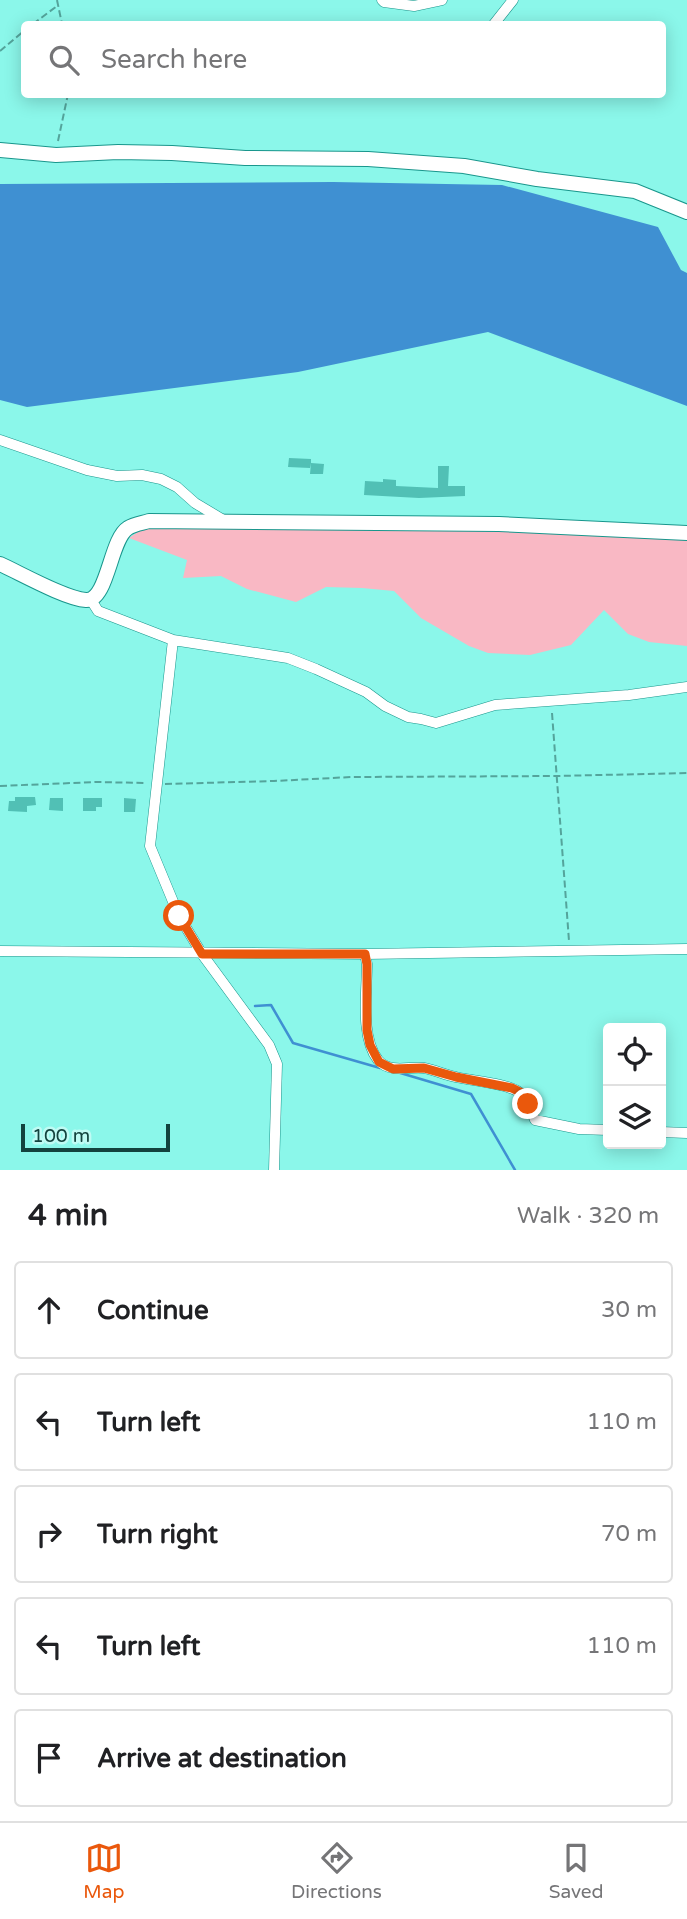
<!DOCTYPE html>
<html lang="en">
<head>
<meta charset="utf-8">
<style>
	body { margin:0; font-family:"Varela Round",sans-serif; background:#f6f6f6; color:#202124 }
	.controls { position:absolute; right:21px; bottom:21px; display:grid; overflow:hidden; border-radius:7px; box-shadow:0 4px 18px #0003 }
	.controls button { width:63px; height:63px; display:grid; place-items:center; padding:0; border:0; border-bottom:2px solid #e0e0e0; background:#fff; color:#202124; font:35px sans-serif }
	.scale { position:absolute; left:21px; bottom:18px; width:149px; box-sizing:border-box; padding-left:7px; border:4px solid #13433e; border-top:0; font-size:19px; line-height:24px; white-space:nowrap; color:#13433e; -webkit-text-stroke:5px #bffbf4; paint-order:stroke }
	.stop { position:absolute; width:21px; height:21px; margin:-16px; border:5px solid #ea580c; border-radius:50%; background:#fff }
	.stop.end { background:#ea580c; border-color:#fff; box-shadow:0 2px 7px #0008 }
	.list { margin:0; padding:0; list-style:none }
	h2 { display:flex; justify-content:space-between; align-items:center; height:91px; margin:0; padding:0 28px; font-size:30px }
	h2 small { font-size:23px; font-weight:400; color:#757577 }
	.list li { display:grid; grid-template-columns:46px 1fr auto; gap:21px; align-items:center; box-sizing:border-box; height:98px; margin:0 14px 14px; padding:0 14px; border:2px solid #e0e0e0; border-radius:7px }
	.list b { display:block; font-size:26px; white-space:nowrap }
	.list em { font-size:23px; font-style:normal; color:#757577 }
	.icon { flex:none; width:38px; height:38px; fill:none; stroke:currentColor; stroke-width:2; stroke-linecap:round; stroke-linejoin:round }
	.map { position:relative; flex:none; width:687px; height:1170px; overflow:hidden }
	.search { position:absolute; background:#fff; box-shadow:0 4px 18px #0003; left:21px; right:21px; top:21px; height:77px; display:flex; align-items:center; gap:18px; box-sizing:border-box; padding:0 24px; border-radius:7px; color:#757577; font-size:26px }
	.sheet { height:651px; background:#fff }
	nav { display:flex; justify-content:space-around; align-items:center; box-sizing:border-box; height:98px; border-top:2px solid #e0e0e0; background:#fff; font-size:19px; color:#757577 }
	nav a { display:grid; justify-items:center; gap:4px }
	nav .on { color:#ea580c }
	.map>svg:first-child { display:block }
	.green { fill:#f9b8c4 }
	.water { fill:#3f90d2 }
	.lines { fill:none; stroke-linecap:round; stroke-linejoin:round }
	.stream { stroke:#3f90d2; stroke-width:2.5 }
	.building { fill:#51c0b5 }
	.minor-casing { stroke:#19968c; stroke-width:11 }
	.secondary-casing { stroke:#19968c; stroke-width:16 }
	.path { stroke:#54a49b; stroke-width:2; stroke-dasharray:7 3.5; stroke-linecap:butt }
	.minor { stroke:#fff; stroke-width:10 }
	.secondary { stroke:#fff; stroke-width:14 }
	.route { stroke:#ea580c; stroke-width:9 }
</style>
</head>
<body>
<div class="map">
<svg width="687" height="1170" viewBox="0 0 687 1170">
	<rect width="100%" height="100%" fill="#8bf7ea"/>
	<path class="green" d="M 175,526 L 364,527 L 687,538 L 687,646 L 649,642 L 628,634 L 604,610 L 571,645 L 530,655 L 488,653 L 469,646 L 421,618 L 394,591 L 362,588 L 326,587 L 296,602 L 247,589 L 221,576 L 183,578 L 187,560 L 129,538 L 142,529 Z"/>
	<path class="water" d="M 333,182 L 502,185 L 658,227 L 681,270 L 687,273 L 687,406 L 488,332 L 298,372 L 27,407 L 0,400 L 0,184 Z"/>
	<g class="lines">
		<path class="stream" d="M 255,1006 L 271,1005 L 293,1043 L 380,1068
			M 397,1072 L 471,1094 L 515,1170"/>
	</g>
	<path class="building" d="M 289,458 L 311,459 L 311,463 L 324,464 L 323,474 L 310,474 L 311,463 L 310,468 L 288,467 Z
		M 438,466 L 449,466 L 448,486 L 465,486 L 465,496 L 419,498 L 364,495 L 365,481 L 383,482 L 383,479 L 396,480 L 396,486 L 438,488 Z
		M 15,797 L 35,797 L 36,805 L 27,806 L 27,812 L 8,811 L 9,801 L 15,801 Z
		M 50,798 L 63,798 L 63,811 L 49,810 Z
		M 83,798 L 102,798 L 102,807 L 96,807 L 96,811 L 83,811 Z
		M 124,798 L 136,799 L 135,812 L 124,812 Z"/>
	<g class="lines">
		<g class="minor-casing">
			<path id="minor" d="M 382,0 L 384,2 L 414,6 L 442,0
				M 494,24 L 513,0
				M 0,440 L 87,470 L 117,476 L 142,475 L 161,479 L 177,487 L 195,503 L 225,521
				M 91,600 L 98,611 L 173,640 L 150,846 L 179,916 L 202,954 L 269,1045 L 277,1064 L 274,1170
				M 173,640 L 288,658 L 316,669 L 366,692 L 385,706 L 408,717 L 421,719 L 436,723 L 495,705 L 629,695 L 687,687
				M 0,951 L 365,954 L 687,949
				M 365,954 L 367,964 C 367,992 360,1037 378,1060 C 390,1074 409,1066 424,1068 C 435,1070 445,1075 456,1077 C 473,1081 506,1083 519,1092 C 528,1098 531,1110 535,1120 L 579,1129 L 608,1130
				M 661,1132 L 687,1133"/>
		</g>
		<g class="secondary-casing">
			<path id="secondary" d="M 0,150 L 56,155 L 118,152 L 172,153 L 245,158 L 368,159 L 464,166 L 537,179 L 635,191 L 687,212
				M 0,564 C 20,573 66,599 86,600 C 108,601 110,539 128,528 C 134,524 143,523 149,521 L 499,524 L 687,533"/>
		</g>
		<path class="path" d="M 57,0 L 62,24
			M 33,24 L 57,6
			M 0,51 L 24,31
			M 58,141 L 68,94
			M 552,713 L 569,941
			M 165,784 L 274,781 L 352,777 L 557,776 L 687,773
			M 0,786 L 96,782 L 146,783"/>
		<use href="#minor" class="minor"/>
		<use href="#secondary" class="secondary"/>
	</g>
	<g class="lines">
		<path class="route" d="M 179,916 L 202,954 L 365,954 L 367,964 L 367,1030 L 370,1045 L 379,1062 L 393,1069 L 424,1068 L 456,1077 L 512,1088 L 522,1093 L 528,1104"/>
	</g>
</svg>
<div class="controls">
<button><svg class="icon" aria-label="locate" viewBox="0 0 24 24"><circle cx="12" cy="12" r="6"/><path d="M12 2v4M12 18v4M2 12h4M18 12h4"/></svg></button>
<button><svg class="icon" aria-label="layers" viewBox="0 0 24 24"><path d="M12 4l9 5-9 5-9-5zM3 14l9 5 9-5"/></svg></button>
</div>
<div class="scale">100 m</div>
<div class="stop" style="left:179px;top:916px"></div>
<div class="stop end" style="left:528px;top:1104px"></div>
<div class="search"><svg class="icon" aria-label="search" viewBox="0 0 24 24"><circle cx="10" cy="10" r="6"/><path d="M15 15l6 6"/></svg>Search here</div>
</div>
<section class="sheet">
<h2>4 min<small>Walk · 320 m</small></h2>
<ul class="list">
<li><svg class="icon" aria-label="ahead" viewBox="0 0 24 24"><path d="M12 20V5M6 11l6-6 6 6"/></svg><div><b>Continue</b></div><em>30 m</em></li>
<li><svg class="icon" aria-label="left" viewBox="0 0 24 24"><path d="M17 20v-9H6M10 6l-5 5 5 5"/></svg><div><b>Turn left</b></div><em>110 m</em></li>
<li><svg class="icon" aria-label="right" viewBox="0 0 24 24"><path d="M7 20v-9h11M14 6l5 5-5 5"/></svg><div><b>Turn right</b></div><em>70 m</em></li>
<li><svg class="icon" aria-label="left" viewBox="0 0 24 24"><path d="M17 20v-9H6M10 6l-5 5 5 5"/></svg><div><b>Turn left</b></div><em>110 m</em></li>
<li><svg class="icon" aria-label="arrive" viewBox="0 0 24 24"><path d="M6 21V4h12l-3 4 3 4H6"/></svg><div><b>Arrive at destination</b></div></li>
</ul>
</section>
<nav>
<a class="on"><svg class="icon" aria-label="map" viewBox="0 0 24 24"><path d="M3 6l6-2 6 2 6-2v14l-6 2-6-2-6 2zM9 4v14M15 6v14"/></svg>Map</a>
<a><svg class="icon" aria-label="directions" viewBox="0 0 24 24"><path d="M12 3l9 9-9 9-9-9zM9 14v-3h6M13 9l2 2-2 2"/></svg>Directions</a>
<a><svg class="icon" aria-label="saved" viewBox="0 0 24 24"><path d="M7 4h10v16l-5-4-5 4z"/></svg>Saved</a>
</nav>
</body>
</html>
